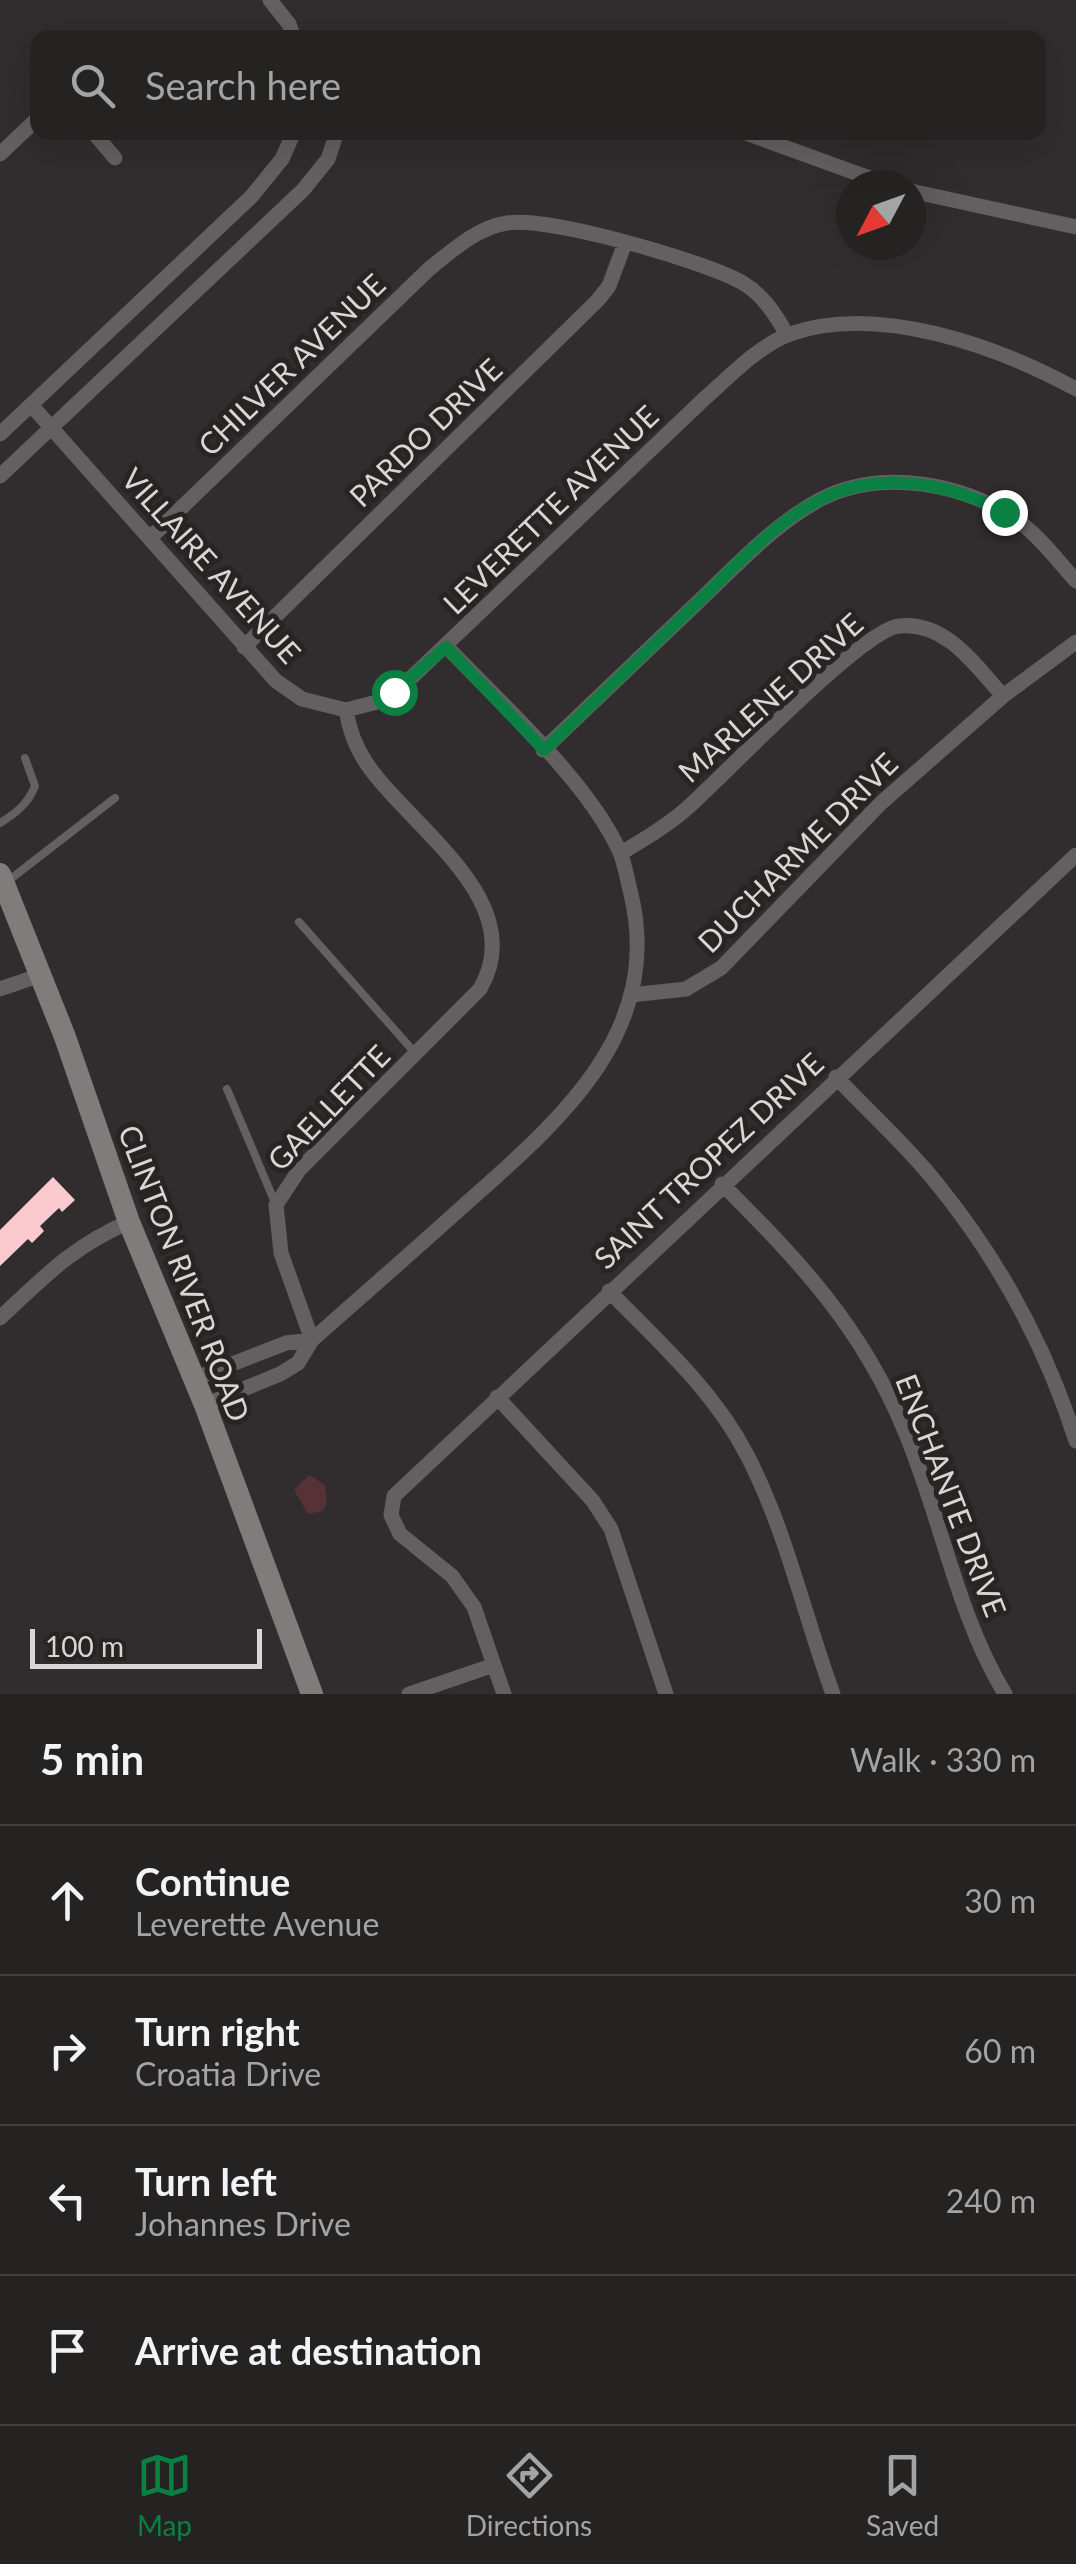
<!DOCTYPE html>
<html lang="en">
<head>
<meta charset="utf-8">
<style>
	body { margin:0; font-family:Lato,sans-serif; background:#2d2a2a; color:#f1f3f6 }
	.compass { position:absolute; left:836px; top:170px; width:90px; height:90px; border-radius:50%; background:#252222; box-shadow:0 10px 40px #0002; rotate:229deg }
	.scale { position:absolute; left:30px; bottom:25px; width:232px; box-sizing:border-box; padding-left:10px; border:5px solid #d9d6d7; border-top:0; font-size:28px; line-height:35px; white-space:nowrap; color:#d9d6d7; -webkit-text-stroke:8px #272424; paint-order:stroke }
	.stop { position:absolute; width:30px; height:30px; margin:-22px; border:8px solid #0b8043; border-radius:50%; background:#fff }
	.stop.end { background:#0b8043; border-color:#fff; box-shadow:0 2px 10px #0008 }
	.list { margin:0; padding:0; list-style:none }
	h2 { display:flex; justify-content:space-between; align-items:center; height:130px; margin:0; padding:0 40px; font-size:42px }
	h2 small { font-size:32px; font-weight:400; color:#a3a4a5 }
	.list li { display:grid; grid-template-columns:65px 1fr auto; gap:30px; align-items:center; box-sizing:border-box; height:150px; padding:0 40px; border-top:2px solid #423f40 }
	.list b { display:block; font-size:38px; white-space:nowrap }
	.list p { margin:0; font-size:32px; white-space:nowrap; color:#a3a4a5 }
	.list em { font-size:32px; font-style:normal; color:#a3a4a5 }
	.icon { flex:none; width:55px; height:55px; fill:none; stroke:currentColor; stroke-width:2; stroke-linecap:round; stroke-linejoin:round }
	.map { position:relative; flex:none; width:1076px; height:1694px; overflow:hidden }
	.search { position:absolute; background:#252222; box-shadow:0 10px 40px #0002; left:30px; right:30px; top:30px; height:110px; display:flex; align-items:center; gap:25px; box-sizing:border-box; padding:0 35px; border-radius:20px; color:#a3a4a5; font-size:38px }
	.sheet { height:730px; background:#252222 }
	nav { display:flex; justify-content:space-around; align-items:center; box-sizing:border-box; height:140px; border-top:2px solid #423f40; background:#252222; font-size:28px; color:#a3a4a5 }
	nav a { display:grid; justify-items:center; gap:5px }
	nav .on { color:#0b8043 }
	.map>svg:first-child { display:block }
	.green { fill:#563137 }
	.building { fill:#facad0 }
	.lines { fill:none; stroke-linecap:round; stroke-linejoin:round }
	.lane { stroke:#626060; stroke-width:8 }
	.street { stroke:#626060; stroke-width:15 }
	.secondary { stroke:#7f7c7c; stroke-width:22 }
	.route { stroke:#0b8043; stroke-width:12 }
	.labels { text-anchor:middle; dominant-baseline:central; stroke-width:10; stroke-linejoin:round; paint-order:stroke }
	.street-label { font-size:30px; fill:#d9d6d7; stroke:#272424 }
</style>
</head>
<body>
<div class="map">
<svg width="1076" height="1694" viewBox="0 0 1076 1694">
	<rect width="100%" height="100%" fill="#312d2e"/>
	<path class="green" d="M 309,1475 L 325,1485 L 327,1503 L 323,1511 L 308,1514 L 294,1490 Z"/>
	<path class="building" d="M 53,1177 L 75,1200 L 62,1212 L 59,1208 L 40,1226 L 44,1231 L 32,1243 L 28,1239 L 0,1266 L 0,1230 Z"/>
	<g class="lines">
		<path class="lane" d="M 0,823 C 16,813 28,804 35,786 L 25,758
			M 8,881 L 115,798
			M 299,922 L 416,1054
			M 227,1089 L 276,1205"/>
		<path class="street" d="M 270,0 L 289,24 L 294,38
			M 93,132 L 115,158
			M 743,132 L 889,185
			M 0,154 L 38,118
			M 911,191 L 1076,227
			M 32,406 L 276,681 L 302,699 L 346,710 C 349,728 355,746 365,761 C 407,826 532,900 480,989 L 299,1170 L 276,1205 L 281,1253 L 312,1340
			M 0,434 L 251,197 L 282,159 L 294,132
			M 0,476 L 303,190 L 328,159 L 337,132
			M 150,538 L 429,269 C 453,250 476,228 507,223 C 548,216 705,261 743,283 C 763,295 776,315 787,335
			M 244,647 L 598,300 L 609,286 L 625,243
			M 346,710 L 377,702 L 412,677 L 704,399 C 729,377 758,346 790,334 C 878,303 997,346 1076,389
			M 543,750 C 595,700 647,651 698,602 C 737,565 774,524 821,499 C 882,468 964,483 1018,521 C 1040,537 1058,561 1076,581
			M 621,853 C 643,840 665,827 685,810 C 723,777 861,630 899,626 C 946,621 975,665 1003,696
			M 0,989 L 41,975
			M 631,995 L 686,989 L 721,968 L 881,803 L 1003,696 L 1076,642
			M 836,1077 C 871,1114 911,1150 942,1190 C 1001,1264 1047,1350 1076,1441
			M 722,1184 C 800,1262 861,1326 904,1429 C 941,1516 956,1613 1005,1694
			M 609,1291 C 659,1342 714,1391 747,1455 C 786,1530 804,1615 833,1694
			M 0,1318 C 44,1277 73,1246 129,1222
			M 194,1379 L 286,1343 L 312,1340
			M 497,1397 L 593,1501 L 611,1529 L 666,1694
			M 205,1405 L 280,1374 L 298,1363 L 312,1340 C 362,1296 411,1253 460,1209 C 554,1125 665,1036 631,894 C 627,879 625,863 619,850 C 586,779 501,704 447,647
			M 409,1694 L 494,1665
			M 504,1694 L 474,1607 L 452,1576 L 400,1534 L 391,1515 L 394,1496 L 1076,855"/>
		<path class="secondary" d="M 0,874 L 65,1037 L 129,1222 L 205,1405 L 312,1694"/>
	</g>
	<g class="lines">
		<path class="route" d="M 394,692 L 446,647 L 544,750 C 595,701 647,651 698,602 C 739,563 781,514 835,493 C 891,472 953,485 1004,512"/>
	</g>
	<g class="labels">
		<g class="street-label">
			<text transform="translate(291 364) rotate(-44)">CHILVER AVENUE</text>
			<text transform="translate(425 432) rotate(-44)">PARDO DRIVE</text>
			<text transform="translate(550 509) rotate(-44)">LEVERETTE AVENUE</text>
			<text transform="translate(212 565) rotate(48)">VILLAIRE AVENUE</text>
			<text transform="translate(770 697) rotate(-42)">MARLENE DRIVE</text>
			<text transform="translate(797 852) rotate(-45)">DUCHARME DRIVE</text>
			<text transform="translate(328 1107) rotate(-46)">GAELLETTE</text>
			<text transform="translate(708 1160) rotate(-43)">SAINT TROPEZ DRIVE</text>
			<text transform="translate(185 1273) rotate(69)">CLINTON RIVER ROAD</text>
			<text transform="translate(952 1495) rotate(69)">ENCHANTE DRIVE</text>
		</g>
	</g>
</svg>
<svg class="compass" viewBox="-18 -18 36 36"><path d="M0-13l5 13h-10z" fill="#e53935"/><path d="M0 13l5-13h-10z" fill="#a3a4a5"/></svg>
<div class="scale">100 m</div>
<div class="stop" style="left:394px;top:692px"></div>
<div class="stop end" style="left:1004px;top:512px"></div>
<div class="search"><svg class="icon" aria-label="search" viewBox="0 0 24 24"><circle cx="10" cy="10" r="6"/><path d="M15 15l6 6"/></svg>Search here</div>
</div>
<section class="sheet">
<h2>5 min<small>Walk · 330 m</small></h2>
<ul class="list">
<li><svg class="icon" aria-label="ahead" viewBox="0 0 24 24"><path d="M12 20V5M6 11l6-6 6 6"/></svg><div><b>Continue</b><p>Leverette Avenue</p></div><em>30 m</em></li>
<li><svg class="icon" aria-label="right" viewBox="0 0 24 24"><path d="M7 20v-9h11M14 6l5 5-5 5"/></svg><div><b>Turn right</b><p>Croatia Drive</p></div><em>60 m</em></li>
<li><svg class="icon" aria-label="left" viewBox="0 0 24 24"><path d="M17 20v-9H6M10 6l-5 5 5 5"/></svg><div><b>Turn left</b><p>Johannes Drive</p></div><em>240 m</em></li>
<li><svg class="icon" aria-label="arrive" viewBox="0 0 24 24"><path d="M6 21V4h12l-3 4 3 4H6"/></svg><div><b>Arrive at destination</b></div></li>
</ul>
</section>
<nav>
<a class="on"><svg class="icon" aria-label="map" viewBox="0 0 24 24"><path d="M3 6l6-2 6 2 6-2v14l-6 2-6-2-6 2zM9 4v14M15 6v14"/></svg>Map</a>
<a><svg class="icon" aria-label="directions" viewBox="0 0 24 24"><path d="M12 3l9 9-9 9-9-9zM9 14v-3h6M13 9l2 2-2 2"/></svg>Directions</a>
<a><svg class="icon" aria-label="saved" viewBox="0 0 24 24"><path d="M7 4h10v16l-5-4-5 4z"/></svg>Saved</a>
</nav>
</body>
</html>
